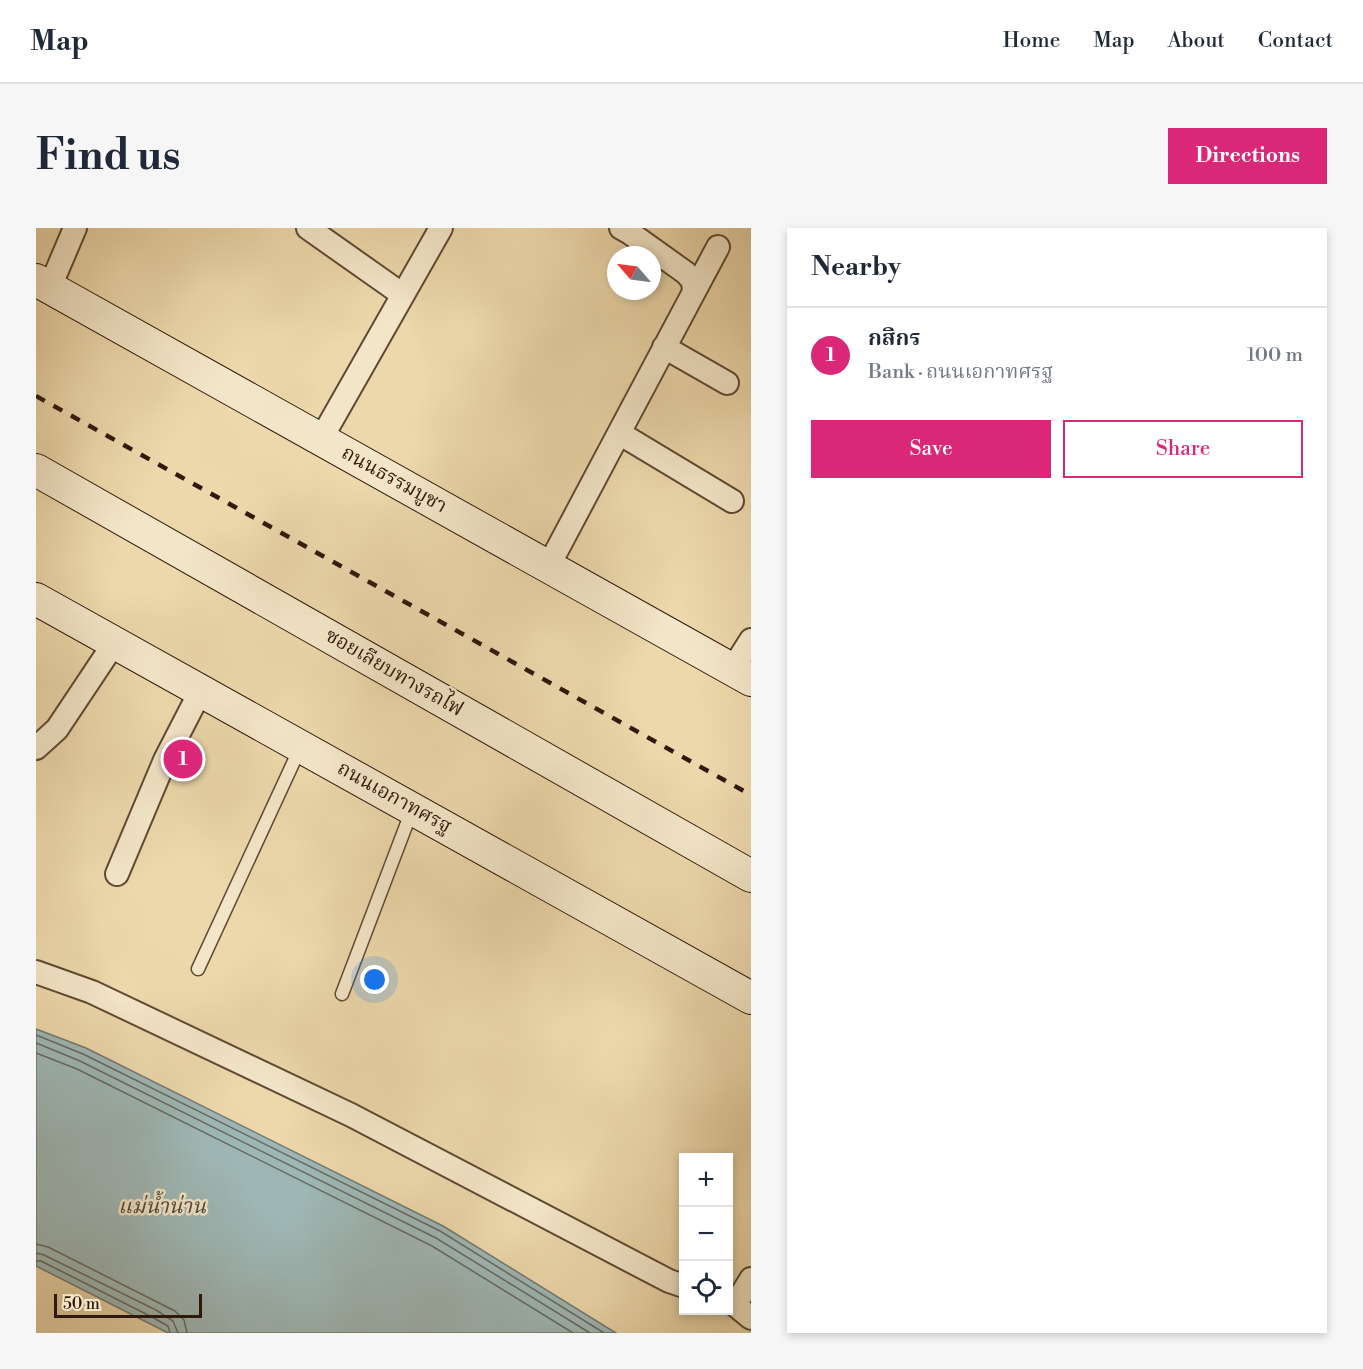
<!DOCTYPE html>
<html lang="en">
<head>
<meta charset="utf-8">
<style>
	body { margin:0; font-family:"Libre Bodoni","Noto Serif Thai",serif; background:#f6f6f7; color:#1f2937 }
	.controls { position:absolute; right:18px; bottom:18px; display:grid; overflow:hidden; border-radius:0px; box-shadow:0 3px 9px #0003 }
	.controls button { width:54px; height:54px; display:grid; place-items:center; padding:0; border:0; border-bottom:2px solid #e0e1e3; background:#fff; color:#1f2937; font:30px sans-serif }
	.compass { position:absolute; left:571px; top:18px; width:54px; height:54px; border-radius:50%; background:#fff; box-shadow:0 3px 9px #0003; rotate:298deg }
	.scale { position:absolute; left:18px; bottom:15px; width:148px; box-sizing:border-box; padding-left:6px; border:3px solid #30190a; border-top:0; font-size:16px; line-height:21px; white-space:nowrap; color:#30190a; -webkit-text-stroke:4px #f3e6c8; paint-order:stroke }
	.you { position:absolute; left:339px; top:752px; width:21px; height:21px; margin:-15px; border:4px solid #fff; border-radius:50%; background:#1a73e8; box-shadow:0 0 0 9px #1a73e833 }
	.badge { display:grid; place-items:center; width:39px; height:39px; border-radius:50%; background:#db2777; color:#fff; font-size:20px; font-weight:700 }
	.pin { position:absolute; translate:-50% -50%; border:3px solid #fff; box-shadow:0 2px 6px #0006 }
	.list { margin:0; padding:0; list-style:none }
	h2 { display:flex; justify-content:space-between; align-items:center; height:78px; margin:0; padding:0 24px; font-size:26px }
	h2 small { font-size:20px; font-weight:400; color:#747a83 }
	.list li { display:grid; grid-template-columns:39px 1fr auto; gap:18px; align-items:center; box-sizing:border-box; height:96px; padding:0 24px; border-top:2px solid #e0e1e3 }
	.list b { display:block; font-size:22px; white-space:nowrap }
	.list p { margin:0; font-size:20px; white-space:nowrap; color:#747a83 }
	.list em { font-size:20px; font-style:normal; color:#747a83 }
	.actions { display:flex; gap:12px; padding:18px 24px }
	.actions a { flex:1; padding:14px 0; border:2px solid #db2777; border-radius:0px; text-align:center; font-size:21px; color:#db2777 }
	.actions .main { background:#db2777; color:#fff }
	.icon { flex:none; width:33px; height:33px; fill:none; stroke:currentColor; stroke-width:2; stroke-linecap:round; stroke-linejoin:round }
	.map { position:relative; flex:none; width:715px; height:1105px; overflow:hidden; border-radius:0px }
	header { display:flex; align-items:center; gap:36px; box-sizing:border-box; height:84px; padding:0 30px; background:#fff; border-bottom:2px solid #e0e1e3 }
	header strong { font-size:28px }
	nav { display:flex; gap:33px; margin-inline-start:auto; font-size:21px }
	.intro { display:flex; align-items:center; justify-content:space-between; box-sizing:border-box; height:144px; padding:0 36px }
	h1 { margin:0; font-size:42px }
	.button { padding:15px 27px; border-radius:0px; background:#db2777; color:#fff; font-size:21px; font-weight:700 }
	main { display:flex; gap:36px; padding:0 36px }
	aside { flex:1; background:#fff; border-radius:0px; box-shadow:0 3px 9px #0003 }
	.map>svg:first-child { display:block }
	.water { fill:#9eb7b5; stroke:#727871; stroke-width:1.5 }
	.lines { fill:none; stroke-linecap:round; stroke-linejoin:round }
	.shore { stroke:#676860; stroke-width:1.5 }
	.lane-casing { stroke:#5f4932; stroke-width:15 }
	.street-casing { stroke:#5f4932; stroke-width:26 }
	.secondary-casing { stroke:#30190a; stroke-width:34 }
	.lane { stroke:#f3e6c8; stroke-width:12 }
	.street { stroke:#f3e6c8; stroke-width:22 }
	.secondary { stroke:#f3e6c8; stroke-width:32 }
	.rail { stroke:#30190a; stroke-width:4.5; stroke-dasharray:10 10; stroke-linecap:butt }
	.labels { text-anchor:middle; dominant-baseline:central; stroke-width:5; stroke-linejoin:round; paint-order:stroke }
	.street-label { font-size:20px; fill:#30190a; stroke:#f3e6c8 }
	.water-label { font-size:21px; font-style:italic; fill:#51483d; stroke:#f3e6c8 }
</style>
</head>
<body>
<header>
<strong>Map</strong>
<nav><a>Home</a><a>Map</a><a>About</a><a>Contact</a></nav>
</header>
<div class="intro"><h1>Find us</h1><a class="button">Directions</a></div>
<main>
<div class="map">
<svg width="715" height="1105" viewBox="0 0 715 1105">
	<rect width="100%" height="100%" fill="#ecd8ab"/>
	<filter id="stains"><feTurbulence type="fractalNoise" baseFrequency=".00333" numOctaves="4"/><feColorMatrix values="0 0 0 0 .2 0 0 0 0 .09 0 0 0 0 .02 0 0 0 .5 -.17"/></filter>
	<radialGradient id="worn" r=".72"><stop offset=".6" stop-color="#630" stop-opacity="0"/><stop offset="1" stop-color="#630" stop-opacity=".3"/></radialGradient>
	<path class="water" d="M 0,801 L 50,820 L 407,998 L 580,1105 L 132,1105 L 0,1038 Z"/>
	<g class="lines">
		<path class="shore" d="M 0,807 L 47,826 L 404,1003 L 568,1105
			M 0,815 L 44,833 L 400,1010 L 554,1105
			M 0,825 L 41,841 L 396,1018 L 537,1105
			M 0,1016 L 12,1019 L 139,1083 L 148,1092 L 151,1105
			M 0,1025 L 8,1027 L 120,1082 L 137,1093 L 142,1105
			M 0,1033 L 5,1033 L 116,1089 L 132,1098 L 134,1105"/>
		<g class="lane-casing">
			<path id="lane" d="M 162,741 L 265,518
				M 306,766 L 376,582"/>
		</g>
		<g class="street-casing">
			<path id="street" d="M 272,0 L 367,67
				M 585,0 L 594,5 L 650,45 L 657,53 L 658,64 L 583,205 L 696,273
				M 14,59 L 39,0
				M 658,64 L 682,19
				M 628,119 L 691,155
				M 285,211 L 405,0
				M 512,339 L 583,205
				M 696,442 L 715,412
				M 0,520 L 21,501 L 79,414
				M 81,646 L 129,532 L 165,462
				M 0,744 L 56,764 L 315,887 L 633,1053 L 648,1058
				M 715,1051 L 699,1077 L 715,1090"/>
		</g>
		<g class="secondary-casing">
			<path id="secondary" d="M 0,52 L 715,452
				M 0,242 L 715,648
				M 0,371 L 715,770"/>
		</g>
		<use href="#lane" class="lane"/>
		<use href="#street" class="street"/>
		<use href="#secondary" class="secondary"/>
		<path class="rail" d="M 0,168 L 715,567"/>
	</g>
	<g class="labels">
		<g class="street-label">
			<text transform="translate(358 252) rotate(29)">ถนนธรรมบูชา</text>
			<text transform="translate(358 445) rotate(30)">ซอยเลียบทางรถไฟ</text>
			<text transform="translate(358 570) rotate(29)">ถนนเอกาทศรฐ</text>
		</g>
		<g class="water-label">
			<text x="126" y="979">แม่น้ำน่าน</text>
		</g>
	</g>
	<rect width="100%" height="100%" filter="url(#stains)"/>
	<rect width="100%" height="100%" fill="url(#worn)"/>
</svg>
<div class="controls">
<button>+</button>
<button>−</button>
<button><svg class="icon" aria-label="locate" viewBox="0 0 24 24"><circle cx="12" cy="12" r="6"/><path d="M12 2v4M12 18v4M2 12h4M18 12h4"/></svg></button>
</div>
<svg class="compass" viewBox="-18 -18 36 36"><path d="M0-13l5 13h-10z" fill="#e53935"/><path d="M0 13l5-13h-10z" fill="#747a83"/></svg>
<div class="scale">50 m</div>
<div class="you"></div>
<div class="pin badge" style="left:147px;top:531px">1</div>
</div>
<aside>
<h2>Nearby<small></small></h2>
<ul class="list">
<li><span class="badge">1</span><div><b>กสิกร</b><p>Bank · ถนนเอกาทศรฐ</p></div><em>100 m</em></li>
</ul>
<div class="actions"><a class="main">Save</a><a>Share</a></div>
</aside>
</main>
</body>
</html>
